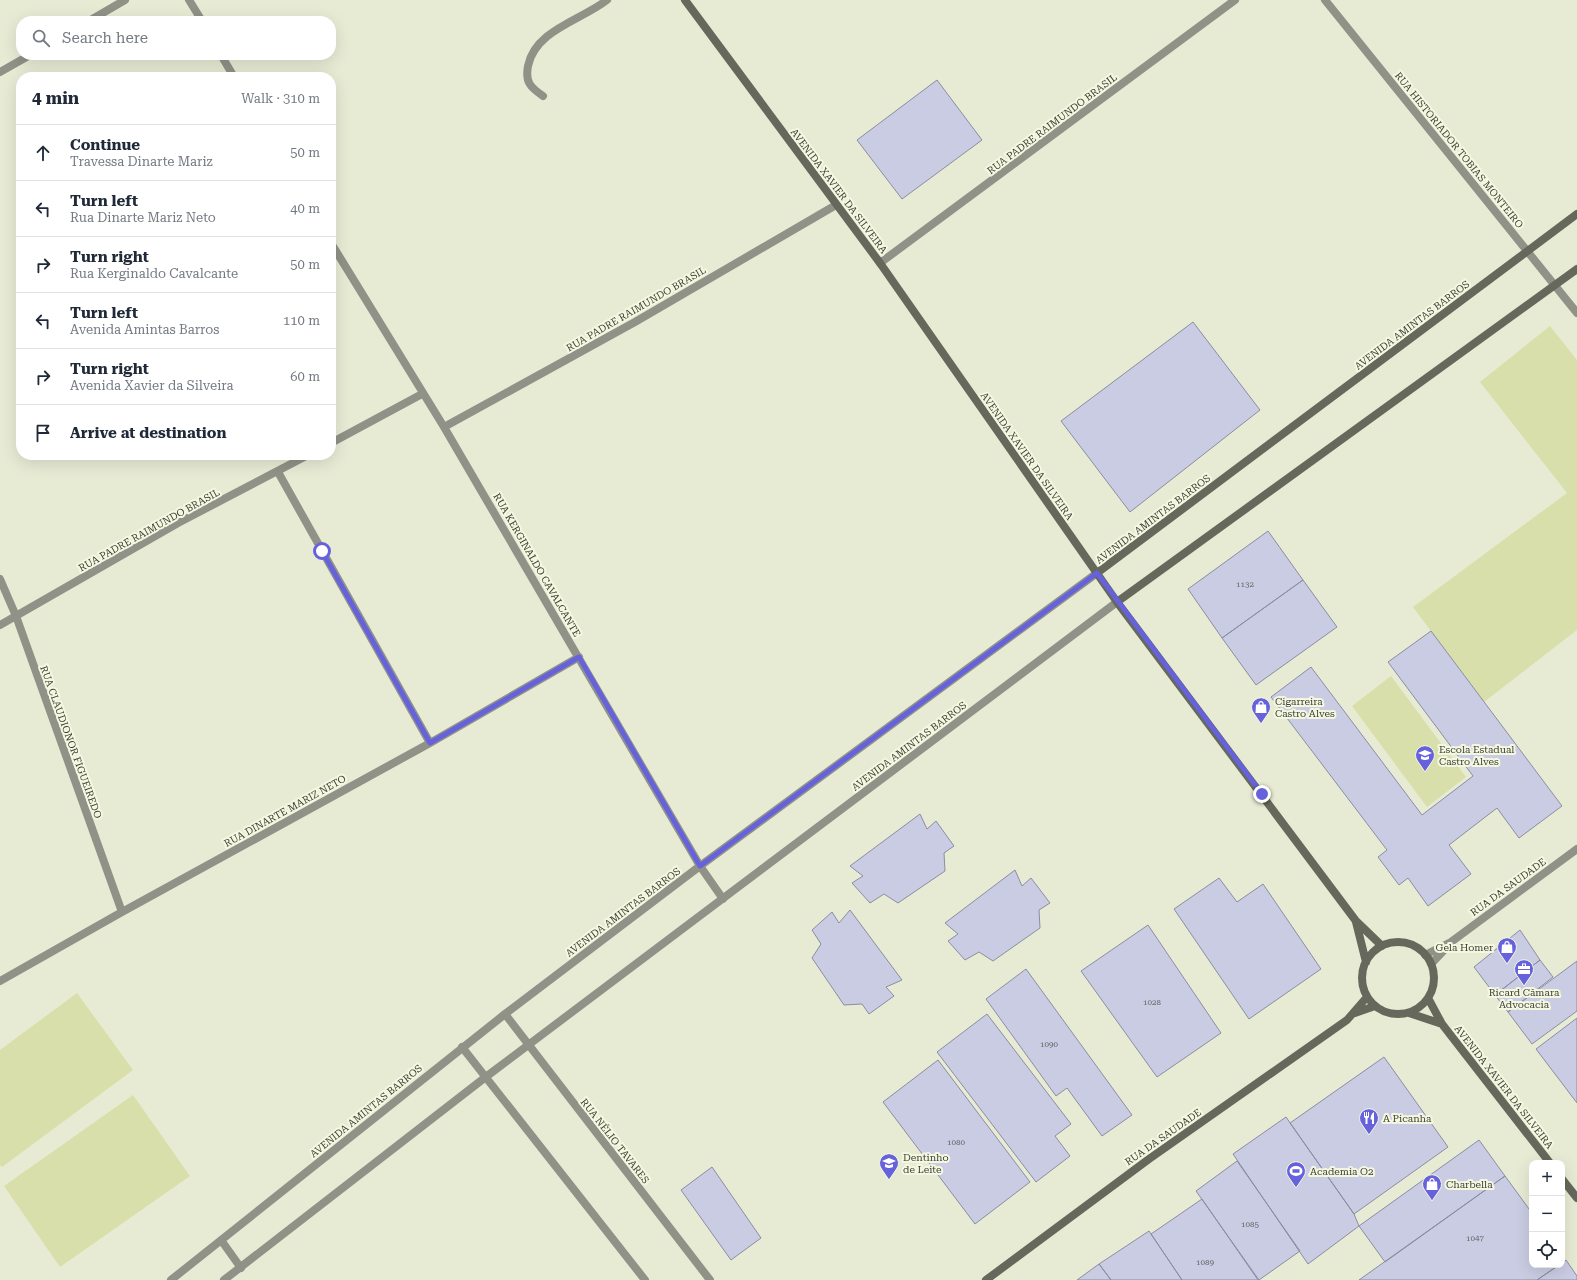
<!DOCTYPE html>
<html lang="en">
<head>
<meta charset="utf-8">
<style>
	body { margin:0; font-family:"Roboto Serif",serif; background:#f6f6f7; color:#1f2937 }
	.controls { position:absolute; right:12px; bottom:12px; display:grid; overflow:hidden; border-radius:8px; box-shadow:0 4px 16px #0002 }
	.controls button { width:36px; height:36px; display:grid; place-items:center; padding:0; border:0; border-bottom:1px solid #e0e1e3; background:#fff; color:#1f2937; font:20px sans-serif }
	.stop { position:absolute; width:12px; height:12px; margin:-9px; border:3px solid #6662db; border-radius:50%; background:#fff }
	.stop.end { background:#6662db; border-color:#fff; box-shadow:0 1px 4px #0008 }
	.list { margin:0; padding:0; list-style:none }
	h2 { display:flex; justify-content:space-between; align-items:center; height:52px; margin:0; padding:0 16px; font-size:17px }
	h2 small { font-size:13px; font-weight:400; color:#747a83 }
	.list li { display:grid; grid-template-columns:26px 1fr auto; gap:12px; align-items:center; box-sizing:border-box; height:56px; padding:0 16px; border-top:1px solid #e0e1e3 }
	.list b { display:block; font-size:15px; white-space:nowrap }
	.list p { margin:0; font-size:13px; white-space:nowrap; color:#747a83 }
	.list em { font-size:13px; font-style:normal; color:#747a83 }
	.icon { flex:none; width:22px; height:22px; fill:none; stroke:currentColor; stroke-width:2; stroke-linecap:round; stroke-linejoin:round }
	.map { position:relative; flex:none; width:1577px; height:1280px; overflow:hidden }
	.search { position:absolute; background:#fff; box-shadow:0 4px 16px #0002; left:16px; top:16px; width:320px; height:44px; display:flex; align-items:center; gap:10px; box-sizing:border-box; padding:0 14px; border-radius:16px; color:#747a83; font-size:15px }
	.panel { position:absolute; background:#fff; box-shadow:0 4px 16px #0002; left:16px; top:72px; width:320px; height:388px; border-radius:16px }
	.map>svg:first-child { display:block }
	.green { fill:#d8dfaa }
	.building { fill:#cacce3; stroke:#8a8da1 }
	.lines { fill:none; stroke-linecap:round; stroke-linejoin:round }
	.lane { stroke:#909288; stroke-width:8 }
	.street { stroke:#909288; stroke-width:8 }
	.secondary { stroke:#66685b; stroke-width:8 }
	.route { stroke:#6662db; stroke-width:5 }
	.labels { text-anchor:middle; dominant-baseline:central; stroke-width:4; stroke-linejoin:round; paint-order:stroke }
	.number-label { font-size:8px; fill:#606260 }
	.street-label { font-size:10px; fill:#3c3e35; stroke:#f5f8e1 }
	.poi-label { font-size:10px; fill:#3c3e35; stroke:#f5f8e1; text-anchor:start }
</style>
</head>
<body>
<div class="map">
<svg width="1577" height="1280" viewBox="0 0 1577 1280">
	<rect width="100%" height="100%" fill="#e8ebd4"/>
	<path class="green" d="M 1550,326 L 1577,360 L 1577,630 L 1484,702 L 1413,607 L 1567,493 L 1480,382 Z
		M 1391,676 L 1466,777 L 1427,807 L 1352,706 Z
		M 77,993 L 133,1070 L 2,1167 L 0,1165 L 0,1050 Z
		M 133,1095 L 190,1176 L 60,1267 L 4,1186 Z"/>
	<path class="building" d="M 937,80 L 982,140 L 902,199 L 857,140 Z
		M 1193,322 L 1260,410 L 1130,512 L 1061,421 Z
		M 1268,531 L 1303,580 L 1222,638 L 1188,589 Z
		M 1303,580 L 1337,627 L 1256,685 L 1222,638 Z
		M 1431,631 L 1562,806 L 1519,838 L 1497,808 L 1449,845 L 1471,874 L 1428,906 L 1408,878 L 1399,885 L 1378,857 L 1387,850 L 1271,697 L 1311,667 L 1422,815 L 1473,776 L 1388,662 Z
		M 920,814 L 927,829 L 936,821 L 954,846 L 944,853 L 945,871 L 898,903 L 884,894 L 870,903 L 852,883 L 863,876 L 850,866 Z
		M 1015,870 L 1022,886 L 1031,878 L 1050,903 L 1039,910 L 1040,928 L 993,961 L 979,952 L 965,960 L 948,941 L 958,934 L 945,923 Z
		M 1219,878 L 1237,902 L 1263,884 L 1321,969 L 1249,1019 L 1174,909 Z
		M 850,910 L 902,980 L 886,987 L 894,996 L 869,1014 L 862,1004 L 844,1005 L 812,958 L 821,944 L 812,930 L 832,912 L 839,923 Z
		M 1148,925 L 1221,1033 L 1157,1077 L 1081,971 Z
		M 1520,930 L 1540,960 L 1495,995 L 1474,967 Z
		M 1540,960 L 1553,977 L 1508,1012 L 1495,995 Z
		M 1577,961 L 1577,1011 L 1532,1044 L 1508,1012 Z
		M 1026,969 L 1132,1115 L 1102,1136 L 1067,1088 L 1056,1096 L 986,999 Z
		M 987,1014 L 1071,1124 L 1055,1136 L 1070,1156 L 1036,1182 L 937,1052 Z
		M 1577,1018 L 1577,1103 L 1536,1049 Z
		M 1384,1057 L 1448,1147 L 1354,1214 L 1290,1123 Z
		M 938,1060 L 1030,1182 L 975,1224 L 883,1102 Z
		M 1286,1117 L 1354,1214 L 1359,1226 L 1308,1264 L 1233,1154 Z
		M 1479,1140 L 1505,1176 L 1385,1262 L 1359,1226 Z
		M 1237,1161 L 1300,1251 L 1259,1280 L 1196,1191 Z
		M 712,1167 L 761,1238 L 731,1260 L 681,1190 Z
		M 1505,1176 L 1532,1213 L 1532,1265 L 1559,1265 L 1537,1280 L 1359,1280 Z
		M 1202,1199 L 1258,1280 L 1182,1280 L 1151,1234 Z
		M 1149,1231 L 1182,1280 L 1111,1280 L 1099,1264 Z
		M 1566,1260 L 1577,1276 L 1577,1280 L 1537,1280 L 1559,1265 L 1562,1265 L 1562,1263 Z
		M 1099,1264 L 1111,1280 L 1077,1280 Z"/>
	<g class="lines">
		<path class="lane" d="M 543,96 C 530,87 525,82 528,66 C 535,30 582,20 607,0"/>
		<path class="street" d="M 189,0 L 202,21
			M 1325,0 L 1577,313
			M 89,21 L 125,0
			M 221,55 L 234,77
			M 0,72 L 30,55
			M 331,243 L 444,427 L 700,866 L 723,899
			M 880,263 L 1235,0
			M 444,427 L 635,322 L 836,205
			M 331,443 L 422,394
			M 278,472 L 430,743
			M 0,579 L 16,616 L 122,912
			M 0,625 L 178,523 L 308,455
			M 1425,955 L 1451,942 L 1577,849
			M 1431,964 L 1448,946
			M 0,981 L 122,912 L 430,743 L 579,657
			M 505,1014 L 710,1280
			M 462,1047 L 645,1280
			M 221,1240 L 241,1268
			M 171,1280 L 505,1014 L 700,866 L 1097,573
			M 224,1280 L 487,1076 L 1117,602"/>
		<path class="secondary" d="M 685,0 L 880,263 L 1117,602 L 1356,921 L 1382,946
			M 1097,573 L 1577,214
			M 1117,602 L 1577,269
			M 1356,922 L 1366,962
			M1362 978a36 36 0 1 1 72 0a36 36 0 1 1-72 0Z
			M 1428,998 L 1442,1024 L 1550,1163
			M 1355,1013 L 1375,1006
			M 1409,1013 L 1442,1024
			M 1562,1179 L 1577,1198
			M 986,1280 L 1149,1159 L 1347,1020 L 1367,997"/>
	</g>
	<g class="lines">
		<path class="route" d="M 322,551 L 430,743 L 579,657 L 700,866 L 1097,573 L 1262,794"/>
	</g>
	<defs>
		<g id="shop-pin" transform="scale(1)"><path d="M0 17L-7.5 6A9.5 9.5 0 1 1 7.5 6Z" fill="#6662db" stroke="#f5f8e1"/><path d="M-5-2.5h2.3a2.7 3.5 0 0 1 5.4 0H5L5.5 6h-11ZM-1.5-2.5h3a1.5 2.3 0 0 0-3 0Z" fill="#fff"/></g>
		<g id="school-pin" transform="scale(1)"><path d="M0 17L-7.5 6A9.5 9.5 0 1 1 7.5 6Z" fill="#6662db" stroke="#f5f8e1"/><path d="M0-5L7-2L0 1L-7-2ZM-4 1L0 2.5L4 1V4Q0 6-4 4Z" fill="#fff"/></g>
		<g id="office-pin" transform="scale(1)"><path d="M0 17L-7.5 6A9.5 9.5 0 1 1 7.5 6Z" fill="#6662db" stroke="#f5f8e1"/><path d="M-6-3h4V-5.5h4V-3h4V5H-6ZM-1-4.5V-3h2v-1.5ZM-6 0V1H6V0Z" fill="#fff"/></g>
		<g id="restaurant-pin" transform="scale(1)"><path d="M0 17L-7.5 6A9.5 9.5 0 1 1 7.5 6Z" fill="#6662db" stroke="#f5f8e1"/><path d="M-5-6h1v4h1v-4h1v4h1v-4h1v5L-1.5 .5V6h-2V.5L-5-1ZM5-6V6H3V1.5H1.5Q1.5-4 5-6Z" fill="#fff"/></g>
		<g id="stadium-pin" transform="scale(1)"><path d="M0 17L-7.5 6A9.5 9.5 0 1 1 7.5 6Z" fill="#6662db" stroke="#f5f8e1"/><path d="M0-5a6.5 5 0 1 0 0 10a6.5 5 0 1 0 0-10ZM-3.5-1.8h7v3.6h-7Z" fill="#fff"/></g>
	</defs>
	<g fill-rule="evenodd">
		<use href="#shop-pin" x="1261" y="707"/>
		<use href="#school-pin" x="1425" y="755"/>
		<use href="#shop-pin" x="1507" y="947"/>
		<use href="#office-pin" x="1524" y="969"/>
		<use href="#restaurant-pin" x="1369" y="1118"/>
		<use href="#school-pin" x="889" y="1163"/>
		<use href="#stadium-pin" x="1296" y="1171"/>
		<use href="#shop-pin" x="1432" y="1184"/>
	</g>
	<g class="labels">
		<g class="number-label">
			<text x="1245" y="584">1132</text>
			<text x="1152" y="1002">1028</text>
			<text x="1049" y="1044">1090</text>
			<text x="956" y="1142">1080</text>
			<text x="1250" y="1224">1085</text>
			<text x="1475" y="1238">1047</text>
			<text x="1205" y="1262">1089</text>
		</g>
		<g class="street-label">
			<text transform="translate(1052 124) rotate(-37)">RUA PADRE RAIMUNDO BRASIL</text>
			<text transform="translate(1459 150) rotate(51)">RUA HISTORIADOR TOBIAS MONTEIRO</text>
			<text transform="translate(839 191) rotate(53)">AVENIDA XAVIER DA SILVEIRA</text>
			<text transform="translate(636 309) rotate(-30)">RUA PADRE RAIMUNDO BRASIL</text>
			<text transform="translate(1412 325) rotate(-37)">AVENIDA AMINTAS BARROS</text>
			<text transform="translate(1027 456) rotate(55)">AVENIDA XAVIER DA SILVEIRA</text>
			<text transform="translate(1153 519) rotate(-37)">AVENIDA AMINTAS BARROS</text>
			<text transform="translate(149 530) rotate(-29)">RUA PADRE RAIMUNDO BRASIL</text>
			<text transform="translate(537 565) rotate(60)">RUA KERGINALDO CAVALCANTE</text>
			<text transform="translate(71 742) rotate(70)">RUA CLAUDIONOR FIGUEIREDO</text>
			<text transform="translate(909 746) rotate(-37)">AVENIDA AMINTAS BARROS</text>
			<text transform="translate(285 811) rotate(-29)">RUA DINARTE MARIZ NETO</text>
			<text transform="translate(1508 887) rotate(-36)">RUA DA SAUDADE</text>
			<text transform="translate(623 912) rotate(-37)">AVENIDA AMINTAS BARROS</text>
			<text transform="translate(1504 1087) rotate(52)">AVENIDA XAVIER DA SILVEIRA</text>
			<text transform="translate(366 1111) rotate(-39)">AVENIDA AMINTAS BARROS</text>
			<text transform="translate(1163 1137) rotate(-35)">RUA DA SAUDADE</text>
			<text transform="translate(615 1141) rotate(52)">RUA NÉLIO TAVARES</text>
		</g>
		<g class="poi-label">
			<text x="1275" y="701">Cigarreira<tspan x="1275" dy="12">Castro Alves</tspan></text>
			<text x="1439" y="749">Escola Estadual<tspan x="1439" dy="12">Castro Alves</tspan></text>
			<text x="1493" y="947" text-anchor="end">Gela Homer</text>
			<text x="1524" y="992" text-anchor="middle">Ricard Câmara<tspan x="1524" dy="12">Advocacia</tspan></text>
			<text x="1383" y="1118">A Picanha</text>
			<text x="903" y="1157">Dentinho<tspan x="903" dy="12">de Leite</tspan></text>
			<text x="1310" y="1171">Academia O2</text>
			<text x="1446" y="1184">Charbella</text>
		</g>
	</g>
</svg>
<div class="controls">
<button>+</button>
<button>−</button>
<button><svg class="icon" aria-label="locate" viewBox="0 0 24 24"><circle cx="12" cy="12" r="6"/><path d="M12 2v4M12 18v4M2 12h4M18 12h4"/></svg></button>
</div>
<div class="stop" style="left:322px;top:551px"></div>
<div class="stop end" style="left:1262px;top:794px"></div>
<div class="search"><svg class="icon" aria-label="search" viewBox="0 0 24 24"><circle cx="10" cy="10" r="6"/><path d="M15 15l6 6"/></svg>Search here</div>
<section class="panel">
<h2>4 min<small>Walk · 310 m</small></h2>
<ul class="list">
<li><svg class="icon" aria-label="ahead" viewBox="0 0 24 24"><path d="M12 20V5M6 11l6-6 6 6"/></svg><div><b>Continue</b><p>Travessa Dinarte Mariz</p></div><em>50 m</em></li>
<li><svg class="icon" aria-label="left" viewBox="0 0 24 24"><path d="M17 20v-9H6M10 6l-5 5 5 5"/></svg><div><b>Turn left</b><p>Rua Dinarte Mariz Neto</p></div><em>40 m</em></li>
<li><svg class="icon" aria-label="right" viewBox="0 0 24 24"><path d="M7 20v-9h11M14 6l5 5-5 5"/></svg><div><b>Turn right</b><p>Rua Kerginaldo Cavalcante</p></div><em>50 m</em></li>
<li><svg class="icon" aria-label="left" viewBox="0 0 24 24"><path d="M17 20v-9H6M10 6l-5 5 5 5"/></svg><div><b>Turn left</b><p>Avenida Amintas Barros</p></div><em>110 m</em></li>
<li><svg class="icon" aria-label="right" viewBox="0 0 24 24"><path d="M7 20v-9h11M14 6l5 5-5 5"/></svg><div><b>Turn right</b><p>Avenida Xavier da Silveira</p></div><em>60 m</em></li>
<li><svg class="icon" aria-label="arrive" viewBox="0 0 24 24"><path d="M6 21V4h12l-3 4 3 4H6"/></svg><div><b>Arrive at destination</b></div></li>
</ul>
</section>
</div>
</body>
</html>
